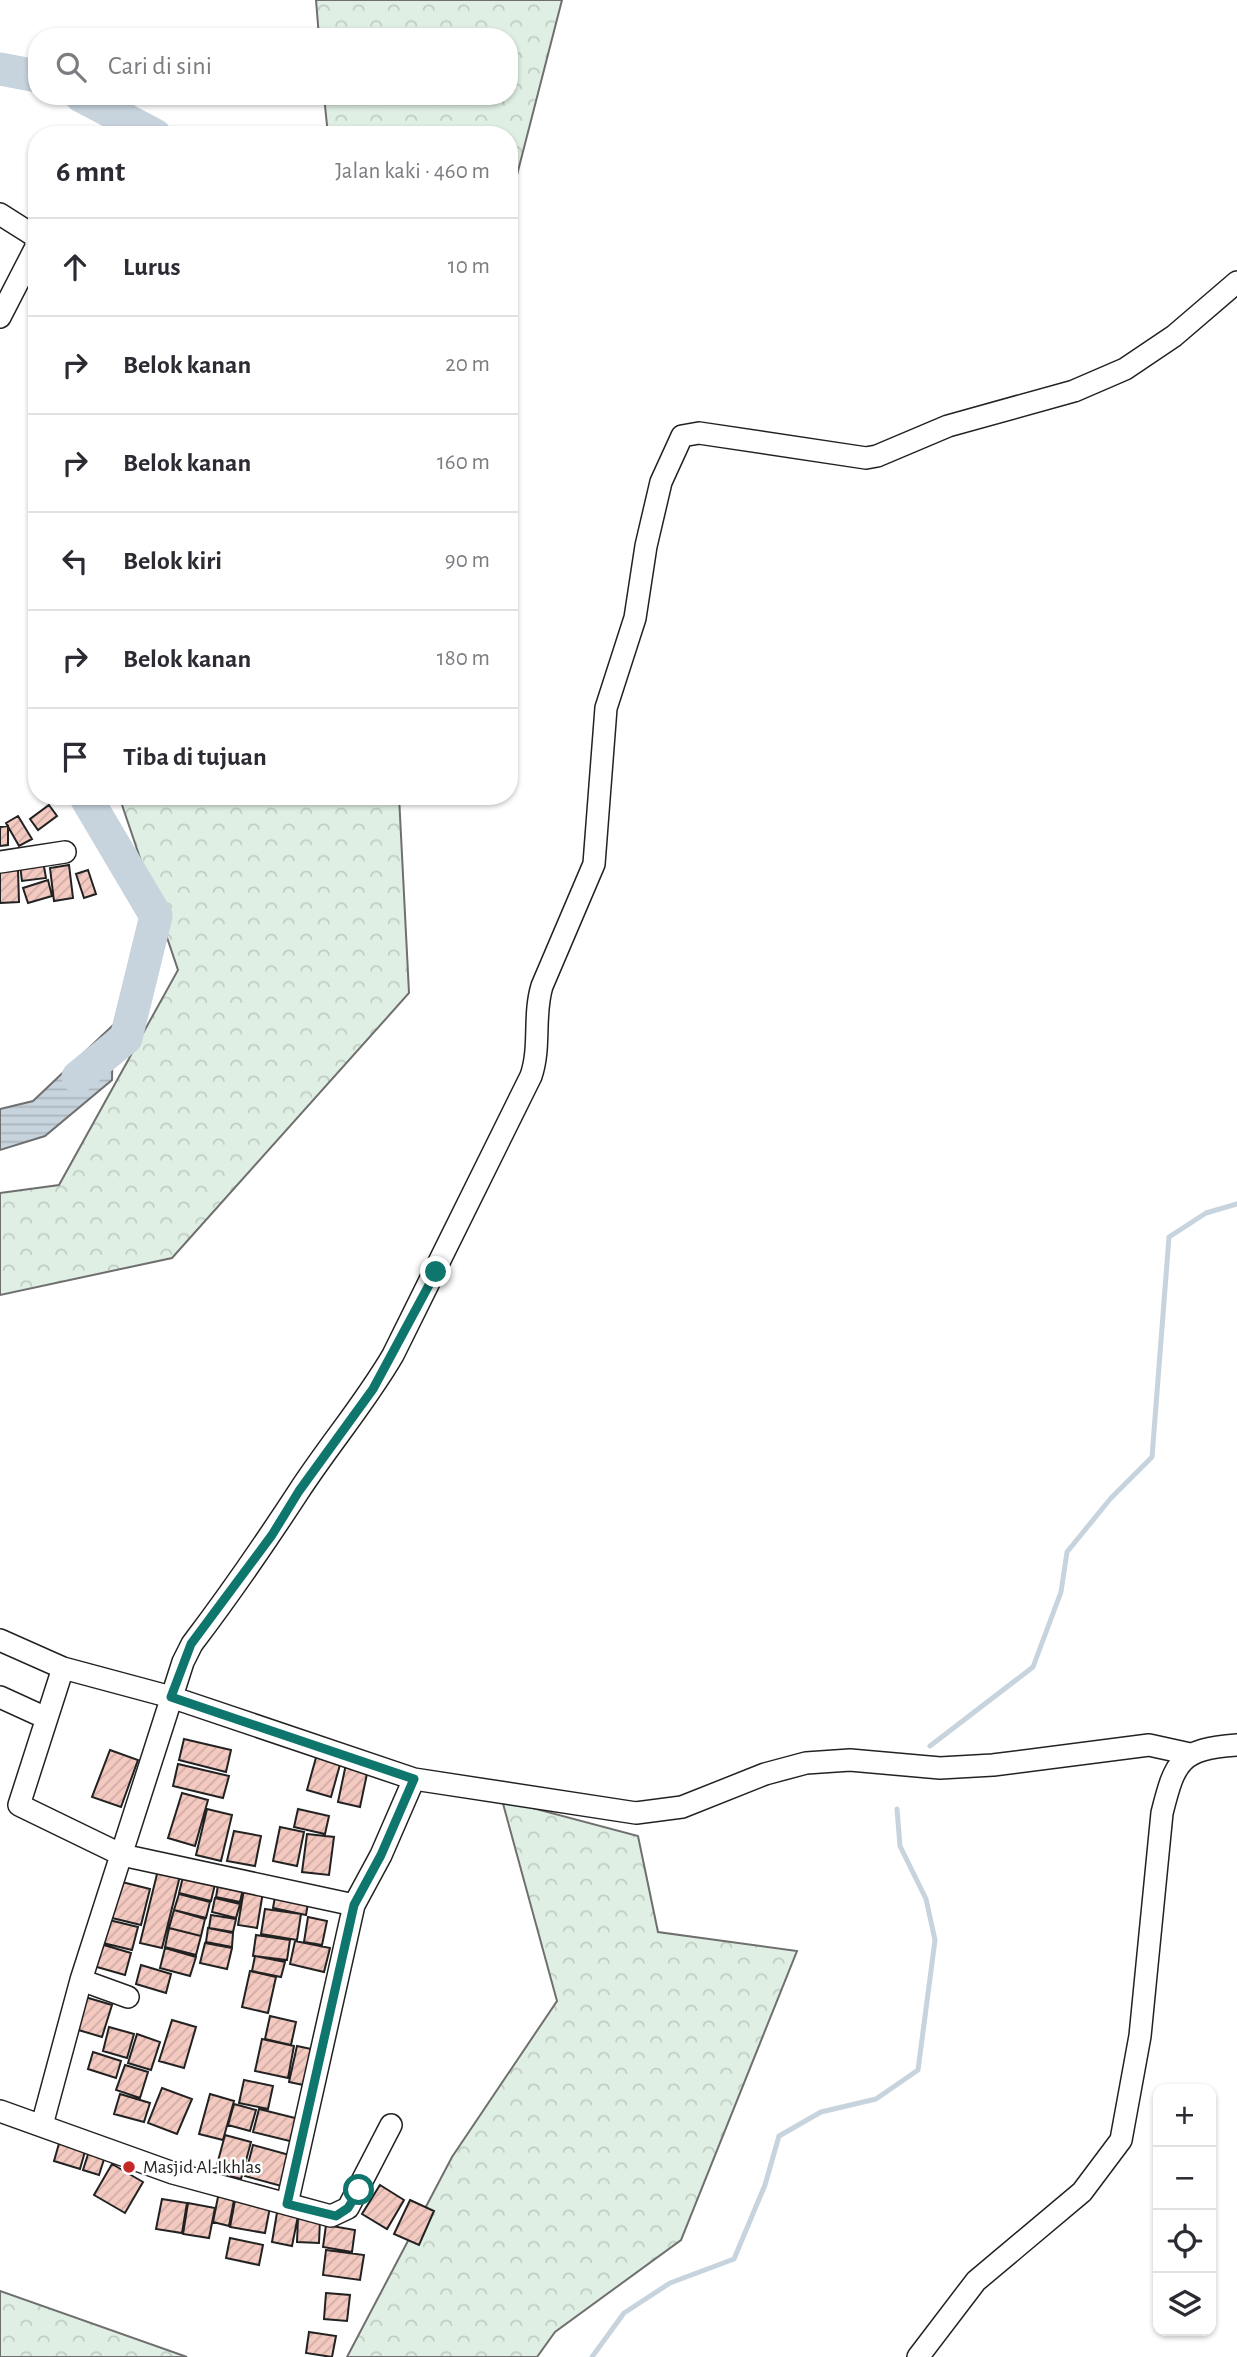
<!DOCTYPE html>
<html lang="id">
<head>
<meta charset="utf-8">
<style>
	body { margin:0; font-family:"Alegreya Sans",sans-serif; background:#f2f2f3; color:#2b2b33 }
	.controls { position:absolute; right:21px; bottom:21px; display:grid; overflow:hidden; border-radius:14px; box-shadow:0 2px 5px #0004 }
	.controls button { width:63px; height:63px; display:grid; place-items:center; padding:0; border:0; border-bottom:2px solid #e1e1e2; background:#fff; color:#2b2b33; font:35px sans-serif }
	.stop { position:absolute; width:21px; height:21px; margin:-16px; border:5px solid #0f766e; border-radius:50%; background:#fff }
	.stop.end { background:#0f766e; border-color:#fff; box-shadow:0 2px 7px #0008 }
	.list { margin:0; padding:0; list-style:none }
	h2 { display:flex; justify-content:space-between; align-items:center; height:91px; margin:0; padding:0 28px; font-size:30px }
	h2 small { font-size:23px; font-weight:400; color:#7c7c81 }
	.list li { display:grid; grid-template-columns:46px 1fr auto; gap:21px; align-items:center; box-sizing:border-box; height:98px; padding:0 28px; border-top:2px solid #e1e1e2 }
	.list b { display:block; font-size:26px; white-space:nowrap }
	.list em { font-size:23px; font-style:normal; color:#7c7c81 }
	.icon { flex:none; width:38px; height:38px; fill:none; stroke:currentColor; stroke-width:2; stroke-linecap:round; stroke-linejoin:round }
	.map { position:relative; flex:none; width:1237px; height:2357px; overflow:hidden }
	.search { position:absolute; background:#fff; box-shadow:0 2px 5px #0004; left:28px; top:28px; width:490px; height:77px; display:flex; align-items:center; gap:18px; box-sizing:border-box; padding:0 24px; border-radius:28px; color:#7c7c81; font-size:26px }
	.panel { position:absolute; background:#fff; box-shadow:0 2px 5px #0004; left:28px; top:126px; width:490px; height:679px; border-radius:28px }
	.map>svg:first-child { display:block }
	.forest { fill:url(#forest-crowns); stroke:#6f6f6f; stroke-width:2 }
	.water { fill:url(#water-rules); stroke:#6f6f6f; stroke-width:2 }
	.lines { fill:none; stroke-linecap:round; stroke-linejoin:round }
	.stream { stroke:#c7d3dd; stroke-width:5 }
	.river { stroke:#c7d3dd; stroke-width:33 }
	.building { fill:url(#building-hatch); stroke:#222; stroke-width:2 }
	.minor-casing { stroke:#222; stroke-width:24 }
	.minor { stroke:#fff; stroke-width:21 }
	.route { stroke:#0f766e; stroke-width:9 }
	.poi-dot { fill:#c62828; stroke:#fff; stroke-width:2.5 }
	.labels { text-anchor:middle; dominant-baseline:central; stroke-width:5; stroke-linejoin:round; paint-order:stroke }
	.poi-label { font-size:19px; fill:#222; stroke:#fff; text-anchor:start }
</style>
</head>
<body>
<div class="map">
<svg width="1237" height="2357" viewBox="0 0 1237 2357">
	<defs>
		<pattern id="forest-crowns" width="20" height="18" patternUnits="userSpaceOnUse" patternTransform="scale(1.75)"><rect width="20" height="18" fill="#e0efe3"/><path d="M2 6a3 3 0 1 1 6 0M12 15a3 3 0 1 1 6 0" fill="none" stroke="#c0cdc2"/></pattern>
		<pattern id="water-rules" width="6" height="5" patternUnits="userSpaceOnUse" patternTransform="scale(1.75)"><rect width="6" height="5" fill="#c7d3dd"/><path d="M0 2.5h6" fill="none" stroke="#abb5bd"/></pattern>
		<pattern id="building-hatch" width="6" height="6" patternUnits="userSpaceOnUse" patternTransform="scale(1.75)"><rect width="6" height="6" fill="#f3c9c0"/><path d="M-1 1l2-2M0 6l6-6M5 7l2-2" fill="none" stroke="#d0aca5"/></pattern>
	</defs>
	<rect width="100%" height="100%" fill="#fff"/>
	<path class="forest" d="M 316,0 L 562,0 L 509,206 L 509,135 L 328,135 L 324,96 L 509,96 L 509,37 L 319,37 Z
		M 119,796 L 399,796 L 409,993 L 172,1258 L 0,1295 L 0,1193 L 59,1185 L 178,970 Z
		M 502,1800 L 638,1836 L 658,1932 L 797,1951 L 681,2240 L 555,2332 L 537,2357 L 347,2357 L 452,2157 L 557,2001 Z
		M 0,2291 L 187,2357 L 0,2357 Z"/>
	<path class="water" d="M 113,1025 L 112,1080 L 45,1136 L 0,1150 L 0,1109 L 33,1101 Z"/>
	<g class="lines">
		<path class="stream" d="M 930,1746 L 1033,1667 L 1061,1592 L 1067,1552 L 1111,1498 L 1152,1457 L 1169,1237 L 1206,1213 L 1237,1204
			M 592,2357 L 624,2313 L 670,2283 L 734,2259 L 765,2185 L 779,2136 L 821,2112 L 876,2099 L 918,2070 L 935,1940 L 926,1899 L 900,1846 L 897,1809"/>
		<path class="river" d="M 0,69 L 37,76
			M 81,96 L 155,135
			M 78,1077 L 126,1038 L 156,916 L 85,796"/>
	</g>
	<path class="building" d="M 49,805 L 57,816 L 38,830 L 30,819 Z
		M 18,816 L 32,839 L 19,846 L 6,823 Z
		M 8,826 L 8,845 L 0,846 L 0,827 Z
		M 43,861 L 46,878 L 22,881 L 20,865 Z
		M 69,865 L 73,898 L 54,901 L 50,868 Z
		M 18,870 L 19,902 L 0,903 L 0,871 Z
		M 88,870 L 96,894 L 84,898 L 76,874 Z
		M 48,880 L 52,896 L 28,903 L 23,888 Z
		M 184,1739 L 231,1750 L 226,1772 L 179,1760 Z
		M 110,1750 L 138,1760 L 121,1807 L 92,1797 Z
		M 317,1754 L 341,1761 L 331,1797 L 307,1790 Z
		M 178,1764 L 229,1776 L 223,1798 L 173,1786 Z
		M 346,1764 L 368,1769 L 360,1807 L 338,1802 Z
		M 182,1793 L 208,1800 L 195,1846 L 168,1838 Z
		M 207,1809 L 232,1815 L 221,1861 L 196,1855 Z
		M 298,1809 L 329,1816 L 325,1834 L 294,1827 Z
		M 280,1827 L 304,1832 L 297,1866 L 273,1861 Z
		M 234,1831 L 261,1836 L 255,1866 L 227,1861 Z
		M 307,1834 L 334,1837 L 329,1875 L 302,1872 Z
		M 158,1870 L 180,1876 L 162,1948 L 140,1943 Z
		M 184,1873 L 216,1880 L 211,1901 L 179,1893 Z
		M 219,1880 L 244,1884 L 240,1902 L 216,1897 Z
		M 122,1882 L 150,1889 L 141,1925 L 112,1918 Z
		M 244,1889 L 263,1892 L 257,1928 L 238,1925 Z
		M 276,1891 L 309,1897 L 306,1915 L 273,1908 Z
		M 179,1894 L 210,1902 L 206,1918 L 174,1910 Z
		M 215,1898 L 240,1904 L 236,1918 L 212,1912 Z
		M 265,1909 L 301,1914 L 297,1940 L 261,1934 Z
		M 174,1910 L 205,1919 L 201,1936 L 169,1928 Z
		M 211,1915 L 236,1919 L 233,1932 L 209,1928 Z
		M 308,1917 L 327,1921 L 322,1945 L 304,1942 Z
		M 109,1920 L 138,1927 L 132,1950 L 103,1943 Z
		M 169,1928 L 201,1936 L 196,1955 L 165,1947 Z
		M 208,1928 L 233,1933 L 232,1947 L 206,1942 Z
		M 256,1935 L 290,1940 L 287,1960 L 253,1956 Z
		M 295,1941 L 330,1948 L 324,1972 L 290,1964 Z
		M 97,1943 L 131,1953 L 125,1975 L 90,1965 Z
		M 205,1943 L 232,1948 L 227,1969 L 200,1963 Z
		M 165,1948 L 196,1957 L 190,1976 L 160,1968 Z
		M 255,1956 L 285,1962 L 281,1977 L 252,1971 Z
		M 141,1965 L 171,1974 L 166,1993 L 136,1984 Z
		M 250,1971 L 276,1977 L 268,2013 L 242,2007 Z
		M 85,1997 L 112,2005 L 102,2037 L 75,2029 Z
		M 270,2016 L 296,2022 L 291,2045 L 265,2039 Z
		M 172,2020 L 196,2027 L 184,2068 L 159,2061 Z
		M 109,2027 L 134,2034 L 127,2058 L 103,2051 Z
		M 137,2034 L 160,2042 L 151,2070 L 128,2063 Z
		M 262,2039 L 294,2046 L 288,2078 L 255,2071 Z
		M 297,2046 L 316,2050 L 308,2086 L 289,2082 Z
		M 93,2052 L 121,2061 L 116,2078 L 88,2069 Z
		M 125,2065 L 148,2072 L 140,2098 L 116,2090 Z
		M 244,2080 L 273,2086 L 268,2109 L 239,2103 Z
		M 162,2088 L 192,2099 L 177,2134 L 148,2123 Z
		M 120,2094 L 150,2103 L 144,2122 L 114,2114 Z
		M 210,2094 L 234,2101 L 223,2140 L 199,2134 Z
		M 234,2104 L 256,2110 L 250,2131 L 228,2125 Z
		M 259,2109 L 303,2120 L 298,2143 L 253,2132 Z
		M 225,2135 L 251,2142 L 241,2179 L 215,2172 Z
		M 60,2140 L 86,2148 L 80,2169 L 54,2161 Z
		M 253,2145 L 293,2156 L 285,2187 L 245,2176 Z
		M 90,2148 L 106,2153 L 99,2175 L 83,2170 Z
		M 112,2164 L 143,2182 L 125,2213 L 94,2195 Z
		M 380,2185 L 404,2200 L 387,2229 L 362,2214 Z
		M 219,2192 L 235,2195 L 229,2226 L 213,2222 Z
		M 236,2195 L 271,2202 L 265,2233 L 230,2227 Z
		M 162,2199 L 187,2203 L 182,2233 L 156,2229 Z
		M 410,2200 L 434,2211 L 419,2245 L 394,2234 Z
		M 188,2203 L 215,2208 L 209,2238 L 183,2234 Z
		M 278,2207 L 299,2211 L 292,2246 L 272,2242 Z
		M 298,2218 L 320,2219 L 319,2243 L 297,2242 Z
		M 326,2225 L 355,2230 L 352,2252 L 323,2247 Z
		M 230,2238 L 263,2245 L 259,2265 L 226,2258 Z
		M 326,2250 L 364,2255 L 360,2280 L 323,2275 Z
		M 326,2293 L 350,2295 L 347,2321 L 324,2319 Z
		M 309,2332 L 336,2336 L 332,2357 L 306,2353 Z"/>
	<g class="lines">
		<g class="minor-casing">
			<path id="minor" d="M 0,214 L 33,235 L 37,244
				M 0,317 L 37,245
				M 0,862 L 65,852
				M 0,1640 L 63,1668 L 19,1805 L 122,1855 L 354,1905 L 381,1855 L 414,1779
				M 63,1668 L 171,1697 L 414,1779 L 636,1813 L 682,1807 L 765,1774 L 806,1763 L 850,1760 L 940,1768 L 993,1765 L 1149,1745 L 1190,1754
				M 0,1697 L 46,1718
				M 81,1980 L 128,1997
				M 0,2111 L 173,2173 L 331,2216 L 348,2208 L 391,2125
				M 42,2125 L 81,1980 L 183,1662 L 192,1644 C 230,1594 265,1543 299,1491 C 329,1445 365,1403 393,1355 L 531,1076 C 541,1047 533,1015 542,986 L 594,864 L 606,708 L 635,618 L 646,546 L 661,482 L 682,436 L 699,433 L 866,458 L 877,456 L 948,426 L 1074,391 L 1125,369 L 1174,336 L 1237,282
				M 287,2204 L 354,1905
				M 918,2357 L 976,2281 L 1082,2192 L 1121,2140 L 1140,2036 L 1162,1813 C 1175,1761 1180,1749 1237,1745"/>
		</g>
		<use href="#minor" class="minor"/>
	</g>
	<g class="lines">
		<path class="route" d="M 359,2190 L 348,2208 L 336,2216 L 287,2204 L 354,1905 L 381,1855 L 414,1779 L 171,1697 L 191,1644 L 272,1535 L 299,1491 L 373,1389 L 436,1272"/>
	</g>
	<circle class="poi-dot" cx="129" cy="2167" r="7"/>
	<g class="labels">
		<g class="poi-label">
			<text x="143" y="2167">Masjid Al-Ikhlas</text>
		</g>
	</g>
</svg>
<div class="controls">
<button>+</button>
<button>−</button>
<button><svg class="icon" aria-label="locate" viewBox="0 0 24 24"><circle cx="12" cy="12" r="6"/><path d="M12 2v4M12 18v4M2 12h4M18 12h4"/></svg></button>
<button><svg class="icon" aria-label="layers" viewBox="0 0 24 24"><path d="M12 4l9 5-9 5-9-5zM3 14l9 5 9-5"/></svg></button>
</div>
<div class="stop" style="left:359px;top:2190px"></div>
<div class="stop end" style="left:436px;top:1272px"></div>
<div class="search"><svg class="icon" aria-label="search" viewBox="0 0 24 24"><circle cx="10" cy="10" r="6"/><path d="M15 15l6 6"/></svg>Cari di sini</div>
<section class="panel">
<h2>6 mnt<small>Jalan kaki · 460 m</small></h2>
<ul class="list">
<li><svg class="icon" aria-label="ahead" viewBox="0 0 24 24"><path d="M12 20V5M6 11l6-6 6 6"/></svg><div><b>Lurus</b></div><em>10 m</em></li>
<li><svg class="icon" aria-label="right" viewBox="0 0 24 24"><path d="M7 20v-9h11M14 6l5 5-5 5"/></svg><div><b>Belok kanan</b></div><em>20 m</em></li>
<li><svg class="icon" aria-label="right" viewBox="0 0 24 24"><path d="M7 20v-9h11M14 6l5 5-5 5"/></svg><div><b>Belok kanan</b></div><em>160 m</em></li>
<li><svg class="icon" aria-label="left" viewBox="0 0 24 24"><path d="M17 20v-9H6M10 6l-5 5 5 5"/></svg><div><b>Belok kiri</b></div><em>90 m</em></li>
<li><svg class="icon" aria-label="right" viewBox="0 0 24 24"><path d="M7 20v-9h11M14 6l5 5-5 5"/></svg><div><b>Belok kanan</b></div><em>180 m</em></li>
<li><svg class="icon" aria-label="arrive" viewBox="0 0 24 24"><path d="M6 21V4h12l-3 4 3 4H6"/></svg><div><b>Tiba di tujuan</b></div></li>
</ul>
</section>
</div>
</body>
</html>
